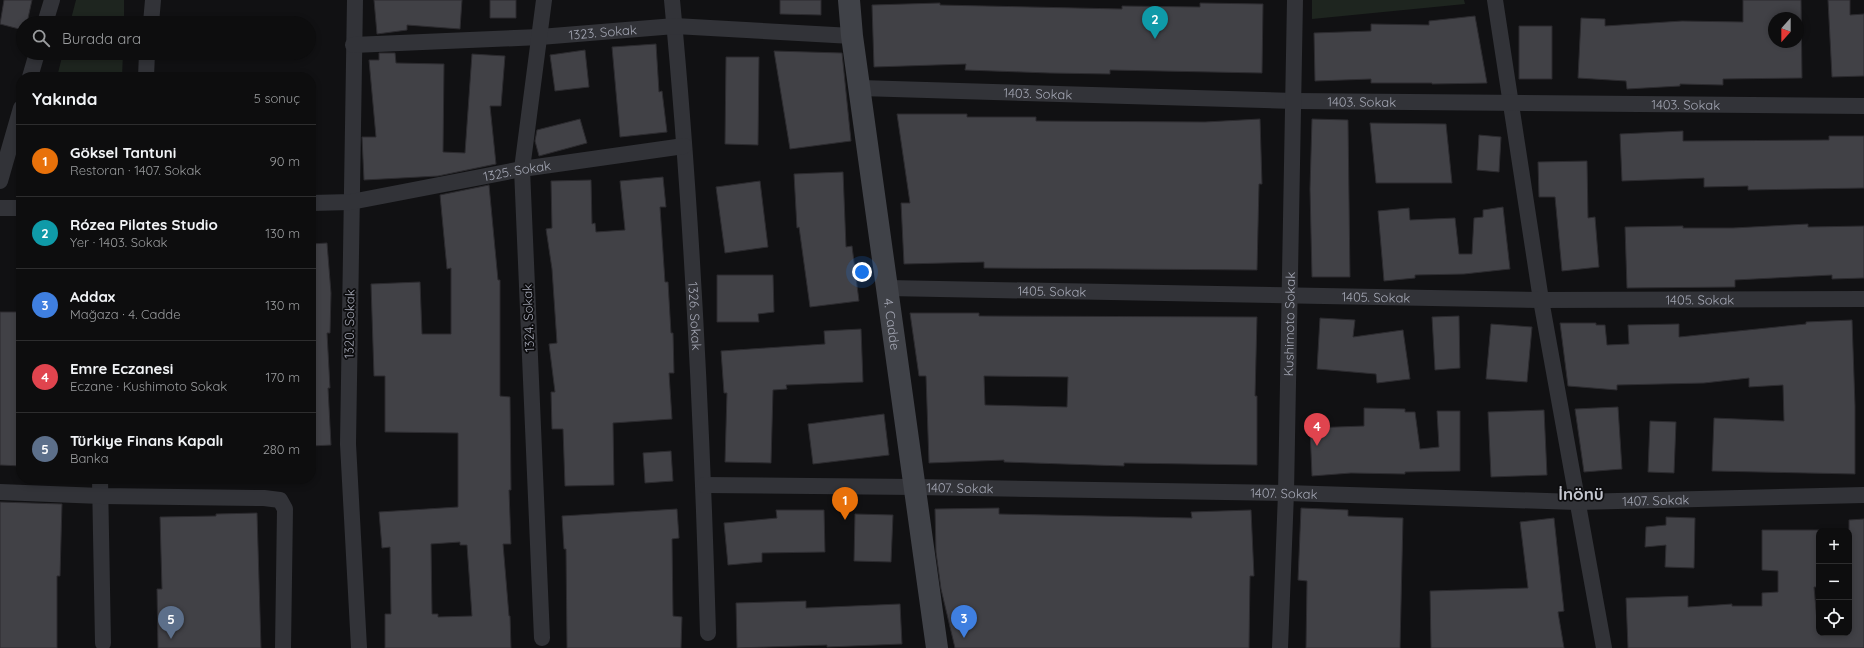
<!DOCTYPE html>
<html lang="tr">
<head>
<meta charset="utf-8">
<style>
	body { margin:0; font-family:Quicksand,sans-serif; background:#1b1b1c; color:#f1f3f6 }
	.controls { position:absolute; right:12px; bottom:12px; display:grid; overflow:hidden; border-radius:8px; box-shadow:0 2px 6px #0003 }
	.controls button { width:36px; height:36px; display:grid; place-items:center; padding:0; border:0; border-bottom:1px solid #2d2d2e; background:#0d0d0e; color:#f1f3f6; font:20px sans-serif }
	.compass { position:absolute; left:1768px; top:12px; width:36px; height:36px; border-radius:50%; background:#0d0d0e; box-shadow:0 2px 6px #0003; rotate:201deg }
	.you { position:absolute; left:862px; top:272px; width:14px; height:14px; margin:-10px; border:3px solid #fff; border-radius:50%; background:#1a73e8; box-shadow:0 0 0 6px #1a73e833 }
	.badge { display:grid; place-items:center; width:26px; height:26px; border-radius:50%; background:#efbf2d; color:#fff; font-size:13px; font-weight:700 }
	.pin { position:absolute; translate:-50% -33px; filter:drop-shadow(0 1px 2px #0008) }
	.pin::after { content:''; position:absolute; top:21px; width:14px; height:12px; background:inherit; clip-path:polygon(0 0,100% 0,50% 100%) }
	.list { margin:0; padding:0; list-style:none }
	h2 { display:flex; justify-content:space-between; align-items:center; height:52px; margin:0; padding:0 16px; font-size:17px }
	h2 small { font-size:13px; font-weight:400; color:#9a9c9e }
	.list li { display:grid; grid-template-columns:26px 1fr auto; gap:12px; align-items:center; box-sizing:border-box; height:72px; padding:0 16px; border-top:1px solid #2d2d2e }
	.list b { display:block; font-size:15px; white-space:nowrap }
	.list p { margin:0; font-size:13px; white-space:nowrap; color:#9a9c9e }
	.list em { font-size:13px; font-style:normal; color:#9a9c9e }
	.icon { flex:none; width:22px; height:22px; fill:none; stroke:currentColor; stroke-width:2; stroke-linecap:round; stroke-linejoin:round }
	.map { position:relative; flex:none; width:1864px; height:648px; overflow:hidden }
	.search { position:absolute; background:#0d0d0e; box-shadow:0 2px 6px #0003; left:16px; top:16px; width:300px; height:44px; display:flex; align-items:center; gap:10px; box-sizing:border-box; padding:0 14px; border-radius:22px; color:#9a9c9e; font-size:15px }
	.panel { position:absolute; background:#0d0d0e; box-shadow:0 2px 6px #0003; left:16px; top:72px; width:300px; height:412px; border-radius:16px }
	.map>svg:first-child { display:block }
	.green { fill:#1e251f }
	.building { fill:#414146; stroke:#2c2b2f; fill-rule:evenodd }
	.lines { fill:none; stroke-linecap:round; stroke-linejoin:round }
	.street { stroke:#323338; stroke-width:16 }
	.secondary { stroke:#404248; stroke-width:22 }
	.labels { text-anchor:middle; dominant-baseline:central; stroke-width:3.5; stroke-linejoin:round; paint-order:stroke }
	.street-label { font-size:13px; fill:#a3a6b3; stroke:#0c0c0e }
	.district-label { font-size:17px; font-weight:bold; fill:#c4c6cf; stroke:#0c0c0e }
</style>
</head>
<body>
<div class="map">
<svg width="1864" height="648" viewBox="0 0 1864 648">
	<rect width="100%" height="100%" fill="#111113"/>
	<path class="green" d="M 76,0 L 124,0 L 124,23 L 70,23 Z
		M 1312,0 L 1464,0 L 1465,4 L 1312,19 Z
		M 63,53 L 123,53 L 122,77 L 57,77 Z"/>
	<path class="building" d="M 4,0 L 32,0 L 27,23 L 23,23 L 23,30 L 0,24 Z
		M 374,0 L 462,0 L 460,29 L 407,25 L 407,30 L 377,34 Z
		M 490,0 L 516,0 L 516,18 L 490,18 Z
		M 780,0 L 821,0 L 821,15 L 780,14 Z
		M 1743,0 L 1801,0 L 1802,78 L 1723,79 L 1723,85 L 1680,84 L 1680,86 L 1627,89 L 1626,81 L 1578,78 L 1581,18 L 1605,19 L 1605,26 L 1682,21 L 1743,22 ZM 1774,18 L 1798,18 L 1798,42 L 1774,42 Z
		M 1828,0 L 1850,0 L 1850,15 L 1864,14 L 1864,76 L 1832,77 Z
		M 940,3 L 940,5 L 1122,9 L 1122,6 L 1200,7 L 1200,3 L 1263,4 L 1262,73 L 1110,70 L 1110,74 L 1049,73 L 965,70 L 966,64 L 874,67 L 872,5 Z
		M 1475,16 L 1487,83 L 1432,84 L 1432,83 L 1371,83 L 1371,79 L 1315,81 L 1314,33 L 1371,31 L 1371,24 L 1429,25 L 1429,21 Z
		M 1519,26 L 1552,26 L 1552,79 L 1519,79 Z
		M 656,44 L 659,92 L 662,91 L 667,132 L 620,137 L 612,47 Z
		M 585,50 L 589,87 L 555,91 L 550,55 Z
		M 774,51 L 842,53 L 851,141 L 790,149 Z
		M 379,53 L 395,53 L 396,63 L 444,64 L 443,152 L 465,153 L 472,54 L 505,56 L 501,106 L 490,106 L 496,164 L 438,176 L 364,180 L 362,137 L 376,137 L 369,60 L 379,60 Z
		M 726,57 L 759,57 L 758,145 L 725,144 Z
		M 897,114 L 967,114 L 967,117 L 1036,117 L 1036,121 L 1205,122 L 1260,119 L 1262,184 L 1259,184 L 1257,270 L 984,268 L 984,262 L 904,264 L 901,203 L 910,203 Z
		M 580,119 L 587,143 L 539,156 L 535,141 L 537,130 Z
		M 1312,119 L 1348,120 L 1350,277 L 1312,277 L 1310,189 Z
		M 1370,123 L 1446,124 L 1452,183 L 1376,183 Z
		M 1683,131 L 1683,141 L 1829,140 L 1829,136 L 1864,136 L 1864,188 L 1748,190 L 1748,186 L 1704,187 L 1704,178 L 1622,181 L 1620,134 Z
		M 1479,135 L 1501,137 L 1499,172 L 1477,170 Z
		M 1587,161 L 1588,218 L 1595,217 L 1599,267 L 1562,271 L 1555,197 L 1539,197 L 1538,162 Z
		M 843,172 L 846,247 L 852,246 L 859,301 L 810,307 L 799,227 L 797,228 L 794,174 Z
		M 663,177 L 666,207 L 660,207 L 665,282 L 668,282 L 671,333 L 673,333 L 674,373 L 669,373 L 672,419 L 613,423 L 614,485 L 565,486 L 563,429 L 552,429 L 551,392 L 555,392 L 549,344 L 557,343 L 552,269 L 546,229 L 552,228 L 551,181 L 591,180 L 592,224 L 595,223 L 596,232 L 625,230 L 620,181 Z
		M 760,181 L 768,247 L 725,253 L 716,187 Z
		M 489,185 L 498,280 L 500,280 L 500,396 L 510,397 L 511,490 L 509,490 L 511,544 L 503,544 L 509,616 L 510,616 L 511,648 L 385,648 L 385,614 L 391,614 L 390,547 L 382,548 L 379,512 L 458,507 L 458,433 L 385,432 L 385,376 L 374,376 L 371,284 L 420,282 L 422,334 L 451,334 L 451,268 L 447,269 L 440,195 ZM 460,542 L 460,545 L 467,545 L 472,616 L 438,617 L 438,614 L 432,614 L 431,544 Z
		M 1503,207 L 1510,269 L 1464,274 L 1415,275 L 1415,278 L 1384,281 L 1378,211 L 1409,208 L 1410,220 L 1455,218 L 1459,254 L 1472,254 L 1474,218 L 1483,217 L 1483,210 Z
		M 1808,224 L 1808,227 L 1864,226 L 1864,278 L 1832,279 L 1832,275 L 1735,280 L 1735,287 L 1627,288 L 1625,227 L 1683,226 L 1683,228 L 1733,228 Z
		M 327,243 L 331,293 L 330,333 L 327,333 L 330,388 L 328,388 L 331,445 L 311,446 L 311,244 Z
		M 717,275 L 773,275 L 774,312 L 758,314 L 759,322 L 717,322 Z
		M 0,312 L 21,312 L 21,466 L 0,465 Z
		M 910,313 L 979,313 L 979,316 L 1257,317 L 1255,396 L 1257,396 L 1257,465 L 1124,463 L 1124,466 L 1004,462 L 1004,460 L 929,463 L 926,376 L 919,376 ZM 984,376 L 1068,377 L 1067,407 L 985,405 Z
		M 1459,316 L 1460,368 L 1435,370 L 1432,317 Z
		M 1320,318 L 1355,320 L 1353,337 L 1403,330 L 1410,379 L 1377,383 L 1376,374 L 1317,369 Z
		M 1852,320 L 1855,406 L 1855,474 L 1712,471 L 1714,418 L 1784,421 L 1783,385 L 1749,387 L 1749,378 L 1704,383 L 1617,385 L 1617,390 L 1568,386 L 1560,323 L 1596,323 L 1596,325 L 1605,325 L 1607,345 L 1629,344 L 1628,325 L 1679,324 L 1679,337 L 1806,324 L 1806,322 Z
		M 1491,324 L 1532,327 L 1527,382 L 1486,379 Z
		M 861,329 L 863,382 L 786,385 L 787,389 L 773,390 L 771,463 L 725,462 L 727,393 L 724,393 L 721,351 L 825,344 L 824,331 Z
		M 1618,407 L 1622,469 L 1584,472 L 1575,409 Z
		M 1364,408 L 1405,409 L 1405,412 L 1415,412 L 1420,449 L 1439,447 L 1437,411 L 1460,411 L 1460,471 L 1405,472 L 1405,474 L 1351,473 L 1312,476 L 1310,428 L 1364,426 Z
		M 1544,410 L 1547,475 L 1491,477 L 1488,412 Z
		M 884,414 L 889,455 L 813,464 L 808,424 Z
		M 1650,421 L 1676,422 L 1674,473 L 1648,472 Z
		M 671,451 L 673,481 L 645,483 L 643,453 Z
		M 0,502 L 62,504 L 60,576 L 57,576 L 57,648 L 0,648 Z
		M 999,508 L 999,514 L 1192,518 L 1191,512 L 1251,510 L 1254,576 L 1250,576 L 1249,648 L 955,648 L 941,589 L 936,552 L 935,509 Z
		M 1301,508 L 1348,510 L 1348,516 L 1403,518 L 1400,648 L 1306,648 L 1307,581 L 1298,580 Z
		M 677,509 L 679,538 L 672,539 L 673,616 L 682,617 L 681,648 L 567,648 L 566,549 L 564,549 L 562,516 Z
		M 776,510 L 824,510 L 825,552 L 762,553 L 762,562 L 728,565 L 724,523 L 777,518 Z
		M 257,513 L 261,648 L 158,648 L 157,589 L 162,589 L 160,517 L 216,516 L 216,514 Z
		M 855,514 L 893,515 L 891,562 L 854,561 Z
		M 1666,517 L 1695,518 L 1694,568 L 1665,567 L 1666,545 L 1645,547 L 1646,527 L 1666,525 Z
		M 1554,518 L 1564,611 L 1558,612 L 1564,648 L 1431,648 L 1430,591 L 1528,588 L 1520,522 Z
		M 1864,519 L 1864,648 L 1628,648 L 1626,598 L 1688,596 L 1688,607 L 1732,604 L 1732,606 L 1762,606 L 1762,593 L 1778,592 L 1778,571 L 1762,570 L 1762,530 L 1819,530 L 1819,587 L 1814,587 L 1818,633 L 1849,633 L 1849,520 Z
		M 806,601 L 806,608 L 900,604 L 902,644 L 827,647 L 827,645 L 737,648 L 736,603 Z"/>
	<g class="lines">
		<g class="street">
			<path d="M 355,0 L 348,444 L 359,648"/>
			<path id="s1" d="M 672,0 C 692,210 702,422 708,633"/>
			<path d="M 1495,0 L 1541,300 L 1604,648"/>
			<path d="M 45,23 L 52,0"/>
			<path d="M 151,23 L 153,0"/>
			<path id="s2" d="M 353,45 L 540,37 L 675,26 L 852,36"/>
			<path d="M 30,77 L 37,53"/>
			<path d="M 146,77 L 147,53"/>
			<path id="s3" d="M 860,88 L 1294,101 L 1864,106"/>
			<path d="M 0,181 L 21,108"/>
			<path id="s4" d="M 311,203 L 351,202 L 522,169 L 684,146"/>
			<path d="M 0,208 L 21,208"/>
			<path id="s5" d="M 887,288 L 1541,300 L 1864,299"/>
			<path d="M 100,479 L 103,643"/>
			<path id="s6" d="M 704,485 L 915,487 L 1286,493 L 1577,502 L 1864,495"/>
			<path d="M 0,492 L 101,496 L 264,498 L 280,500 L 285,509 L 283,648"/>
			<path d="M 542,638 L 522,169 L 544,0"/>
			<path id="s7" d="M 1280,648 L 1286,493 L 1295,0"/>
		</g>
		<path class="secondary" id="s8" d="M 849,0 L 852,36 L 937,648"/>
	</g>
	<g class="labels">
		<g class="street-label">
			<text stroke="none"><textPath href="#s2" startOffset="250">1323. Sokak</textPath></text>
			<text stroke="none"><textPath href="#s3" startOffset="178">1403. Sokak</textPath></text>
			<text stroke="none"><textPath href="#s3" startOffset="502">1403. Sokak</textPath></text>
			<text stroke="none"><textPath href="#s3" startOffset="826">1403. Sokak</textPath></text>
			<text stroke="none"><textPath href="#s4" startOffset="209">1325. Sokak</textPath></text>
			<text stroke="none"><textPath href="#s5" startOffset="165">1405. Sokak</textPath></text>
			<text stroke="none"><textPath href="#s5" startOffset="489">1405. Sokak</textPath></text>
			<text stroke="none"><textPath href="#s5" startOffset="813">1405. Sokak</textPath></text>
			<text stroke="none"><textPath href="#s1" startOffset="317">1326. Sokak</textPath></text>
			<text transform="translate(528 318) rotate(-92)">1324. Sokak</text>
			<text transform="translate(349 324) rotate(-89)">1320. Sokak</text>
			<text stroke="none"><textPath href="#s8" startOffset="327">4. Cadde</textPath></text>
			<text stroke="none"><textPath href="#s7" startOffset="324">Kushimoto Sokak</textPath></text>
			<text stroke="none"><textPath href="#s6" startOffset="256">1407. Sokak</textPath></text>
			<text stroke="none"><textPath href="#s6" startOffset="580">1407. Sokak</textPath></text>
			<text stroke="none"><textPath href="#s6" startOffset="952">1407. Sokak</textPath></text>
		</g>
		<g class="district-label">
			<text x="1581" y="493">İnönü</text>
		</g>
	</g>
</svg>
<div class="controls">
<button>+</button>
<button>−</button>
<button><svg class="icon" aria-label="locate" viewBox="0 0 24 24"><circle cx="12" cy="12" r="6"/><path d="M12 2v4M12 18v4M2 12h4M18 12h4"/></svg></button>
</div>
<svg class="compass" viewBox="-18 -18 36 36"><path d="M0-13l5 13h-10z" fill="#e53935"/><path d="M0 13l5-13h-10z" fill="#9a9c9e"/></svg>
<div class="you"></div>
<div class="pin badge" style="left:845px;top:520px;background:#e8710a">1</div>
<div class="pin badge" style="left:1155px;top:39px;background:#0f9aa8">2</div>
<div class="pin badge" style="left:964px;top:638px;background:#3f7fe0">3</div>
<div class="pin badge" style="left:1317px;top:446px;background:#e0444e">4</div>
<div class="pin badge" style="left:171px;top:639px;background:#5c6f8a">5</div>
<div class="search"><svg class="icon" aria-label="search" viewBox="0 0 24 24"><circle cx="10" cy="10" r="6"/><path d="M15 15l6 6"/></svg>Burada ara</div>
<section class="panel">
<h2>Yakında<small>5 sonuç</small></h2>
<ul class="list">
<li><span class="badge" style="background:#e8710a">1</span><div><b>Göksel Tantuni</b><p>Restoran · 1407. Sokak</p></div><em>90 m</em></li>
<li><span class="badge" style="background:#0f9aa8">2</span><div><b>Rózea Pilates Studio</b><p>Yer · 1403. Sokak</p></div><em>130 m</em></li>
<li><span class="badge" style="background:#3f7fe0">3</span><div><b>Addax</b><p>Mağaza · 4. Cadde</p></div><em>130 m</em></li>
<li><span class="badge" style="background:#e0444e">4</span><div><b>Emre Eczanesi</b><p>Eczane · Kushimoto Sokak</p></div><em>170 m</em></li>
<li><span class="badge" style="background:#5c6f8a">5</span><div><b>Türkiye Finans Kapalı</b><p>Banka</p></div><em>280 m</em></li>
</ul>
</section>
</div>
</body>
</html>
